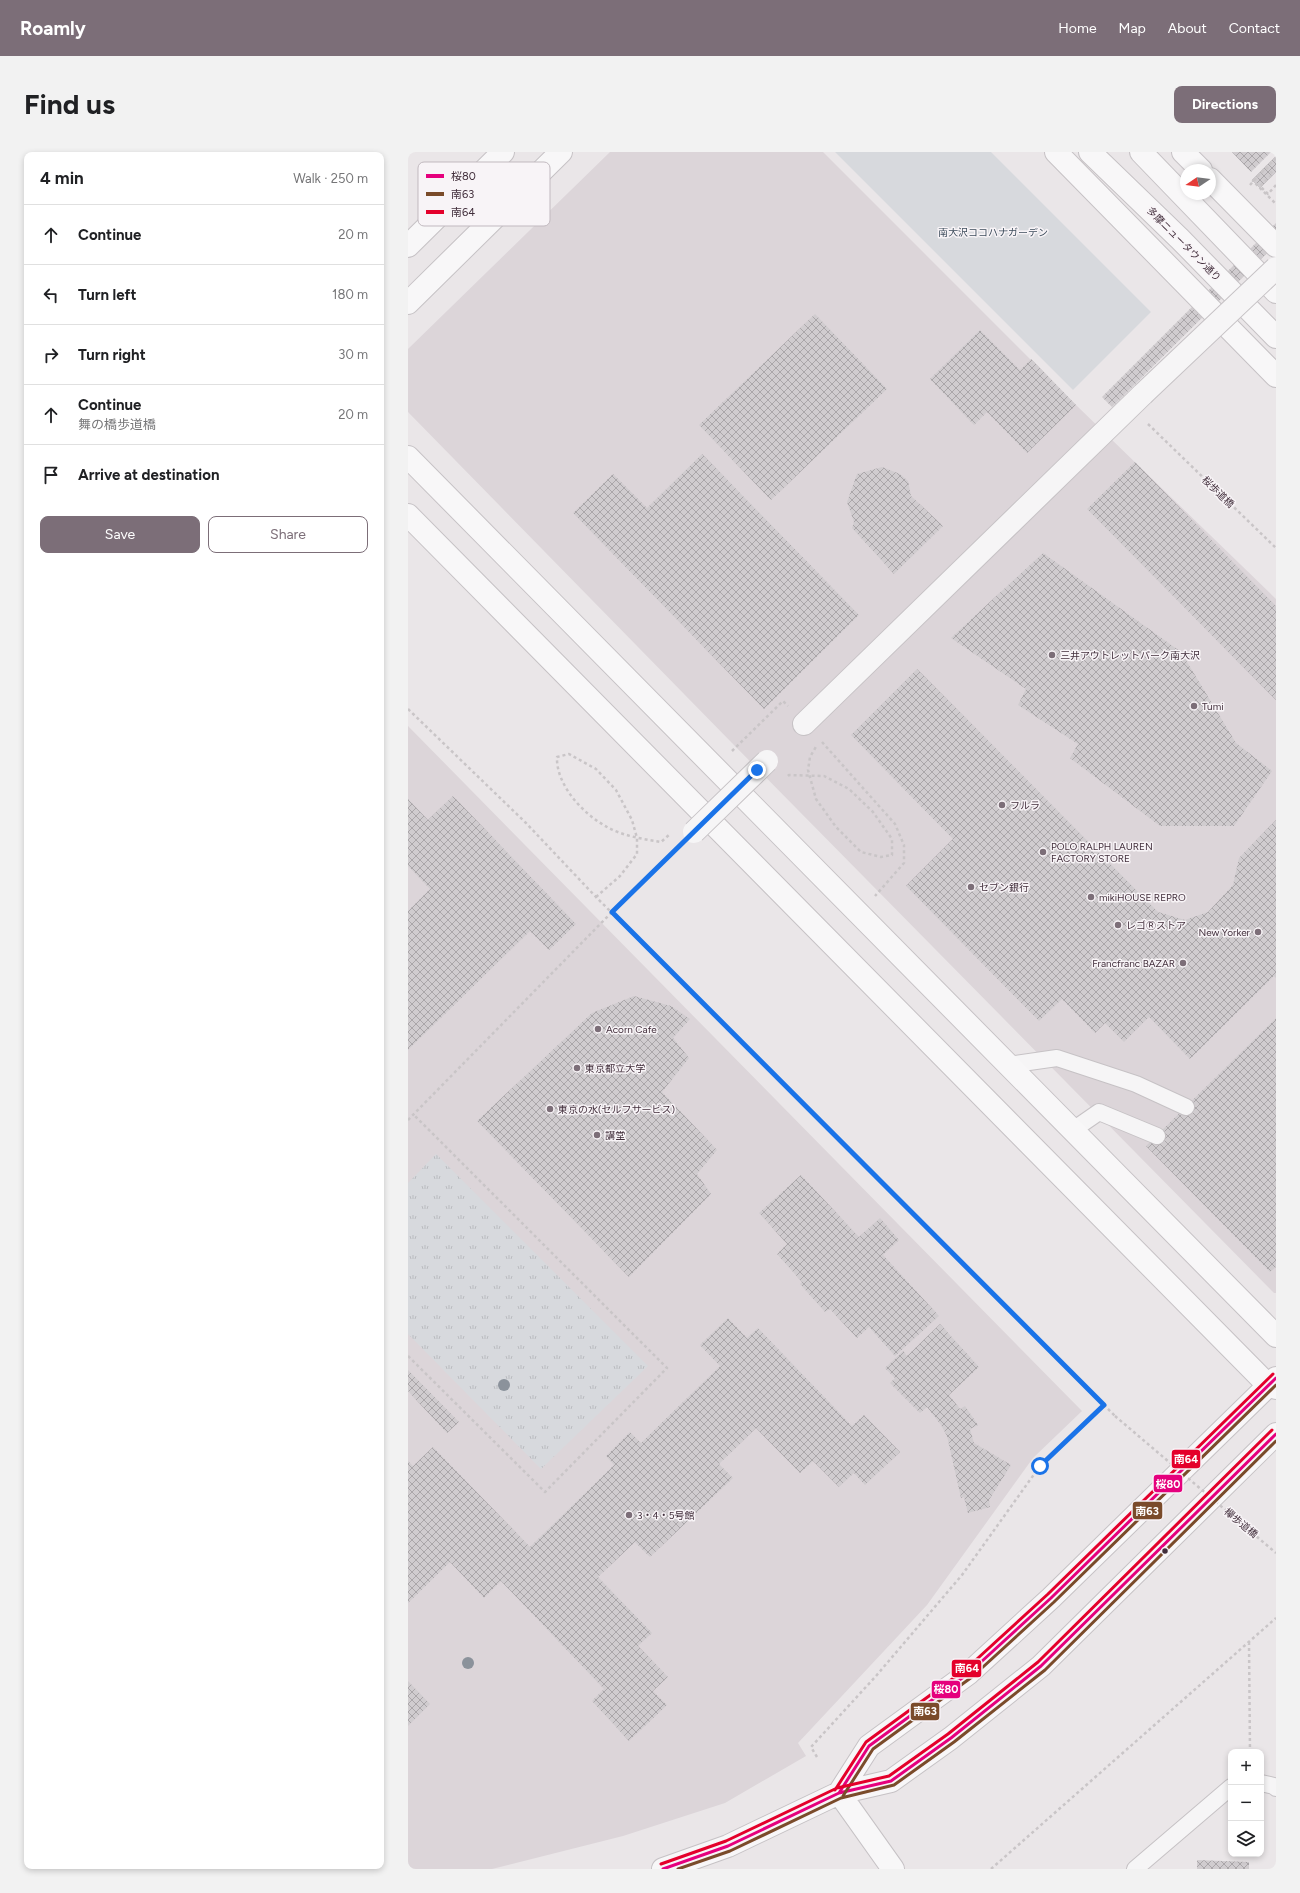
<!DOCTYPE html>
<html lang="en">
<head>
<meta charset="utf-8">
<style>
	body { margin:0; font-family:Figtree,"Noto Sans JP",sans-serif; background:#f2f2f2; color:#202124 }
	.controls { position:absolute; right:12px; bottom:12px; display:grid; overflow:hidden; border-radius:8px; box-shadow:0 2px 6px #0003 }
	.controls button { width:36px; height:36px; display:grid; place-items:center; padding:0; border:0; border-bottom:1px solid #e0e0e0; background:#fff; color:#202124; font:20px sans-serif }
	.compass { position:absolute; left:772px; top:12px; width:36px; height:36px; border-radius:50%; background:#fff; box-shadow:0 2px 6px #0003; rotate:257deg }
	.stop { position:absolute; width:12px; height:12px; margin:-9px; border:3px solid #1a73e8; border-radius:50%; background:#fff }
	.stop.end { background:#1a73e8; border-color:#fff; box-shadow:0 1px 4px #0008 }
	.list { margin:0; padding:0; list-style:none }
	h2 { display:flex; justify-content:space-between; align-items:center; height:52px; margin:0; padding:0 16px; font-size:17px }
	h2 small { font-size:13px; font-weight:400; color:#757577 }
	.list li { display:grid; grid-template-columns:26px 1fr auto; gap:12px; align-items:center; box-sizing:border-box; height:60px; padding:0 16px; border-top:1px solid #e0e0e0 }
	.list b { display:block; font-size:15px; white-space:nowrap }
	.list p { margin:0; font-size:13px; white-space:nowrap; color:#757577 }
	.list em { font-size:13px; font-style:normal; color:#757577 }
	.actions { display:flex; gap:8px; padding:12px 16px }
	.actions a { flex:1; padding:9px 0; border:1px solid #7c6e78; border-radius:8px; text-align:center; font-size:14px; color:#7c6e78 }
	.actions .main { background:#7c6e78; color:#fff }
	.icon { flex:none; width:22px; height:22px; fill:none; stroke:currentColor; stroke-width:2; stroke-linecap:round; stroke-linejoin:round }
	.map { position:relative; flex:none; width:868px; height:1717px; overflow:hidden; border-radius:8px }
	header { display:flex; align-items:center; gap:24px; box-sizing:border-box; height:56px; padding:0 20px; background:#7c6e78; color:#fff }
	header strong { font-size:19px }
	nav { display:flex; gap:22px; margin-inline-start:auto; font-size:14px }
	.intro { display:flex; align-items:center; justify-content:space-between; box-sizing:border-box; height:96px; padding:0 24px }
	h1 { margin:0; font-size:28px }
	.button { padding:10px 18px; border-radius:8px; background:#7c6e78; color:#fff; font-size:14px; font-weight:700 }
	main { display:flex; gap:24px; padding:0 24px }
	aside { flex:1; background:#fff; border-radius:8px; box-shadow:0 2px 6px #0003 }
	.map>svg:first-child { display:block }
	.built { fill:#dcd5d9 }
	.grass { fill:url(#grass-tufts) }
	.garden { fill:#d7d9dd }
	.building { fill:url(#building-cross-hatch) }
	.lines { fill:none; stroke-linecap:round; stroke-linejoin:round }
	.lane-casing { stroke:#c6c2c5; stroke-width:18 }
	.street-casing { stroke:#c6c2c5; stroke-width:24 }
	.secondary-casing { stroke:#c6c2c5; stroke-width:24 }
	.path { stroke:#c9c5c7; stroke-width:2.5; stroke-dasharray:3 3; stroke-linecap:butt }
	.lane { stroke:#f6f5f6; stroke-width:16 }
	.street { stroke:#f6f5f6; stroke-width:22 }
	.secondary { stroke:#f8f7f8; stroke-width:22 }
	.street-bridge-casing { stroke:#c6c2c5; stroke-width:24; stroke-linecap:butt }
	.path-bridge { stroke:#c9c5c7; stroke-width:2.5; stroke-dasharray:3 3; stroke-linecap:butt }
	.street-bridge { stroke:#f6f5f6; stroke-width:22 }
	.bus-1-casing { stroke:#f8f4f7; stroke-width:6 }
	.bus-2-casing { stroke:#f8f4f7; stroke-width:6 }
	.bus-3-casing { stroke:#f8f4f7; stroke-width:6 }
	.bus-1 { stroke:#e5007d; stroke-width:3 }
	.bus-2 { stroke:#7a4b2a; stroke-width:3 }
	.bus-3 { stroke:#e4002b; stroke-width:3 }
	.tree { fill:#8b929b }
	.route { stroke:#1a73e8; stroke-width:5 }
	.poi-dot { fill:#7c6e78; stroke:#f8f4f7; stroke-width:1.5 }
	.bus-dot { fill:#412e3b; stroke:#f8f4f7; stroke-width:1.5 }
	.labels { text-anchor:middle; dominant-baseline:central; stroke-width:3; stroke-linejoin:round; paint-order:stroke }
	.park-label { font-size:10px; fill:#3d4d5c; stroke:#f8f4f7 }
	.street-label { font-size:10px; fill:#412e3b; stroke:#f8f4f7 }
	.poi-label { font-size:10px; fill:#412e3b; stroke:#f8f4f7; text-anchor:start }
	.key { fill:#f8f4f7; stroke:#c1b9bf; stroke-width:1 }
	.key-label { font-size:11px; fill:#412e3b }
	.line-badge { stroke:#f8f4f7; stroke-width:1.5 }
	.badge-label { font-size:11px; text-anchor:middle; font-weight:bold; fill:#fff }
</style>
</head>
<body>
<header>
<strong>Roamly</strong>
<nav><a>Home</a><a>Map</a><a>About</a><a>Contact</a></nav>
</header>
<div class="intro"><h1>Find us</h1><a class="button">Directions</a></div>
<main>
<aside>
<h2>4 min<small>Walk · 250 m</small></h2>
<ul class="list">
<li><svg class="icon" aria-label="ahead" viewBox="0 0 24 24"><path d="M12 20V5M6 11l6-6 6 6"/></svg><div><b>Continue</b></div><em>20 m</em></li>
<li><svg class="icon" aria-label="left" viewBox="0 0 24 24"><path d="M17 20v-9H6M10 6l-5 5 5 5"/></svg><div><b>Turn left</b></div><em>180 m</em></li>
<li><svg class="icon" aria-label="right" viewBox="0 0 24 24"><path d="M7 20v-9h11M14 6l5 5-5 5"/></svg><div><b>Turn right</b></div><em>30 m</em></li>
<li><svg class="icon" aria-label="ahead" viewBox="0 0 24 24"><path d="M12 20V5M6 11l6-6 6 6"/></svg><div><b>Continue</b><p>舞の橋歩道橋</p></div><em>20 m</em></li>
<li><svg class="icon" aria-label="arrive" viewBox="0 0 24 24"><path d="M6 21V4h12l-3 4 3 4H6"/></svg><div><b>Arrive at destination</b></div></li>
</ul>
<div class="actions"><a class="main">Save</a><a>Share</a></div>
</aside>
<div class="map">
<svg width="868" height="1717" viewBox="0 0 868 1717">
	<defs>
		<pattern id="grass-tufts" width="24" height="20" patternUnits="userSpaceOnUse"><rect width="24" height="20" fill="#d7d9dd"/><path d="M3 7l-1-3M5 7V3M7 7l1-3M15 17l-1-3M17 17v-4M19 17l1-3" fill="none" stroke="#babbbf"/></pattern>
		<pattern id="building-cross-hatch" width="8" height="8" patternUnits="userSpaceOnUse"><rect width="8" height="8" fill="#d0cccf"/><path d="M0 0l8 8M0 8l8-8" fill="none" stroke="#aaa6a9"/></pattern>
	</defs>
	<rect width="100%" height="100%" fill="#eae6e8"/>
	<path class="built" d="M 202,0 L 415,0 L 668,253 L 868,447 L 868,1141 L 866,1141 L 324,591 L 0,260 L 0,197 Z
		M 0,574 L 674,1259 L 625,1306 L 519,1453 L 390,1591 L 398,1604 L 317,1651 L 215,1684 L 84,1717 L 0,1717 Z"/>
	<path class="grass" d="M 28,1002 L 240,1214 L 133,1317 L 0,1182 L 0,1031 Z"/>
	<path class="garden" d="M 427,0 L 583,0 L 743,160 L 665,238 Z"/>
	<path class="building" d="M 824,0 L 863,0 L 843,20 Z
		M 868,4 L 868,20 L 852,36 L 844,28 Z
		M 868,71 L 868,92 L 704,255 L 694,245 Z
		M 407,162 L 479,237 L 363,348 L 291,273 Z
		M 572,178 L 612,218 L 623,207 L 668,253 L 619,301 L 579,260 L 566,273 L 522,227 Z
		M 294,302 L 451,463 L 356,557 L 165,361 L 205,322 L 239,356 Z
		M 727,310 L 868,454 L 868,548 L 679,357 Z
		M 474,315 L 492,322 L 500,329 L 503,344 L 535,374 L 486,422 L 444,376 L 446,370 L 439,350 L 449,322 Z
		M 635,401 L 773,500 L 828,591 L 864,619 L 826,674 L 752,674 L 662,606 L 670,592 L 610,553 L 618,537 L 543,486 Z
		M 509,517 L 750,760 L 777,768 L 800,760 L 825,733 L 831,706 L 868,668 L 868,826 L 866,824 L 782,907 L 741,865 L 716,890 L 697,871 L 687,881 L 654,847 L 631,869 L 498,734 L 545,687 L 443,583 Z
		M 45,644 L 168,772 L 141,798 L 122,779 L 0,898 L 0,759 L 22,737 L 0,714 L 0,647 L 20,668 Z
		M 226,844 L 263,854 L 282,867 L 265,886 L 281,906 L 254,940 L 309,998 L 289,1022 L 303,1042 L 221,1125 L 69,969 L 184,861 Z
		M 868,866 L 868,1115 L 862,1120 L 738,994 Z
		M 393,1023 L 451,1085 L 472,1066 L 491,1088 L 475,1103 L 531,1164 L 487,1204 L 461,1175 L 449,1186 L 422,1157 L 417,1160 L 392,1132 L 394,1130 L 369,1102 L 379,1092 L 351,1061 Z
		M 320,1166 L 339,1186 L 350,1176 L 444,1274 L 456,1263 L 492,1300 L 457,1333 L 446,1321 L 431,1335 L 405,1309 L 392,1321 L 348,1276 L 311,1312 L 325,1326 L 242,1405 L 227,1390 L 190,1425 L 244,1481 L 230,1494 L 260,1525 L 245,1539 L 259,1553 L 221,1589 L 184,1549 L 196,1537 L 93,1429 L 76,1446 L 42,1410 L 0,1451 L 0,1309 L 5,1314 L 25,1295 L 122,1395 L 206,1313 L 198,1304 L 222,1280 L 233,1291 L 312,1214 L 292,1193 Z
		M 532,1172 L 571,1215 L 541,1243 L 552,1257 L 557,1254 L 570,1273 L 562,1277 L 566,1291 L 603,1313 L 581,1348 L 582,1355 L 560,1361 L 556,1345 L 553,1346 L 539,1284 L 533,1273 L 519,1255 L 512,1261 L 482,1231 L 487,1226 L 477,1216 L 495,1199 L 499,1204 Z
		M 0,1218 L 51,1270 L 39,1281 L 0,1239 Z
		M 0,1529 L 22,1552 L 0,1574 Z
		M 789,1708 L 841,1710 L 841,1717 L 789,1717 Z"/>
	<g class="lines">
		<g class="lane-casing">
			<path id="lane" d="M 600,913 L 649,906 L 728,932 L 778,955
				M 665,978 L 691,960 L 749,984
				M 853,1631 L 866,1634 L 868,1636
				M 727,1717 L 823,1635"/>
		</g>
		<g class="street-casing">
			<path id="street" d="M 396,572 L 735,242"/>
		</g>
		<g class="secondary-casing">
			<path id="secondary" d="M 648,0 L 868,224
				M 682,0 L 772,87 L 868,185
				M 733,0 L 868,140
				M 775,0 L 793,18
				M 802,27 L 868,94
				M 0,94 L 95,0
				M 0,151 L 153,0
				M 0,305 L 868,1184
				M 0,363 L 860,1233 L 868,1236
				M 431,1641 L 461,1594 L 561,1521 L 643,1446 L 868,1226
				M 431,1641 L 485,1717
				M 255,1717 L 320,1694 L 431,1641 L 483,1629 L 543,1586 L 633,1514 L 868,1282"/>
		</g>
		<path class="path" d="M 842,33 L 858,15 L 865,22 L 852,34 L 860,42 L 868,33
			M 740,272 L 868,396
			M 0,557 L 118,671 L 188,745 L 707,1264
			M 414,590 L 487,672 L 496,693 L 496,711 L 467,744
			M 324,599 L 375,549 L 380,554
			M 380,624 L 381,623 L 416,624 L 441,637 L 465,660 L 484,687 L 484,703 L 473,705 L 453,700 L 428,675 L 408,647 L 400,618 L 402,605 L 409,593
			M 188,745 L 212,724 L 229,702 L 229,686 L 224,668 L 208,638 L 188,617 L 161,602 L 149,605 C 148,633 175,662 199,675 C 215,684 235,687 253,690 L 262,682
			M 0,968 L 204,760 L 269,697
			M 0,1204 L 137,1340 L 259,1216 L 5,962
			M 841,1490 L 842,1600
			M 409,1605 L 403,1595 L 468,1524 L 554,1423 L 632,1314 L 697,1253
			M 583,1717 L 868,1466"/>
		<use href="#lane" class="lane"/>
		<use href="#street" class="street"/>
		<use href="#secondary" class="secondary"/>
		<g class="street-bridge-casing">
			<path id="street-bridge" d="M 735,242 L 868,116
				M 286,680 L 359,609"/>
		</g>
		<path class="path-bridge" d="M 868,6 L 845,29 L 868,52
			M 707,1264 L 868,1401"/>
		<use href="#street-bridge" class="street-bridge"/>
		<g class="bus-1-casing">
			<path id="bus-1" d="M 431,1641 L 461,1594 L 561,1521 L 643,1446 L 868,1226
				M 255,1717 L 320,1694 L 431,1641 L 483,1629 L 543,1586 L 633,1514 L 868,1282"/>
		</g>
		<g class="bus-2-casing">
			<path id="bus-2" d="M 435,1644 L 465,1597 L 564,1525 L 646,1450 L 868,1233
				M 270,1717 L 322,1699 L 433,1646 L 486,1633 L 546,1590 L 637,1518 L 868,1289"/>
		</g>
		<g class="bus-3-casing">
			<path id="bus-3" d="M 427,1638 L 458,1590 L 558,1517 L 640,1442 L 865,1222
				M 253,1712 L 318,1689 L 429,1636 L 481,1624 L 540,1582 L 630,1510 L 864,1278"/>
		</g>
		<use href="#bus-1" class="bus-1"/>
		<use href="#bus-2" class="bus-2"/>
		<use href="#bus-3" class="bus-3"/>
	</g>
	<g class="tree">
		<circle cx="96" cy="1233" r="6"/>
		<circle cx="60" cy="1511" r="6"/>
	</g>
	<g class="lines">
		<path class="route" d="M 349,618 L 204,760 L 696,1253 L 632,1314"/>
	</g>
	<g class="poi-dot">
		<circle cx="644" cy="503" r="4"/>
		<circle cx="786" cy="554" r="4"/>
		<circle cx="594" cy="653" r="4"/>
		<circle cx="635" cy="700" r="4"/>
		<circle cx="563" cy="735" r="4"/>
		<circle cx="683" cy="745" r="4"/>
		<circle cx="710" cy="773" r="4"/>
		<circle cx="850" cy="780" r="4"/>
		<circle cx="775" cy="811" r="4"/>
		<circle cx="190" cy="877" r="4"/>
		<circle cx="169" cy="916" r="4"/>
		<circle cx="142" cy="957" r="4"/>
		<circle cx="189" cy="983" r="4"/>
		<circle cx="221" cy="1363" r="4"/>
	</g>
	<circle class="bus-dot" cx="757" cy="1399" r="3.5"/>
	<g class="labels">
		<g class="park-label">
			<text x="585" y="80">南大沢ココハナガーデン</text>
		</g>
		<g class="street-label">
			<text transform="translate(776 92) rotate(45)">多摩ニュータウン通り</text>
			<text transform="translate(810 340) rotate(44)">桜歩道橋</text>
			<text transform="translate(833 1371) rotate(40)">欅歩道橋</text>
		</g>
		<g class="poi-label">
			<text x="652" y="503">三井アウトレットパーク南大沢</text>
			<text x="794" y="554">Tumi</text>
			<text x="602" y="653">フルラ</text>
			<text x="643" y="694">POLO RALPH LAUREN<tspan x="643" dy="12">FACTORY STORE</tspan></text>
			<text x="571" y="735">セブン銀行</text>
			<text x="691" y="745">mikiHOUSE REPRO</text>
			<text x="718" y="773">レゴⓇストア</text>
			<text x="842" y="780" text-anchor="end">New Yorker</text>
			<text x="767" y="811" text-anchor="end">Francfranc BAZAR</text>
			<text x="198" y="877">Acorn Cafe</text>
			<text x="177" y="916">東京都立大学</text>
			<text x="150" y="957">東京の水(セルフサービス)</text>
			<text x="197" y="983">講堂</text>
			<text x="229" y="1363">3・4・5号館</text>
		</g>
	</g>
	<rect x="10" y="10" width="132" height="64" rx="6" class="key"/>
	<rect x="18" y="22" width="18" height="4" fill="#e5007d"/>
	<rect x="18" y="40" width="18" height="4" fill="#7a4b2a"/>
	<rect x="18" y="58" width="18" height="4" fill="#e4002b"/>
	<g class="key-label">
		<text x="43" y="28">桜80</text>
		<text x="43" y="46">南63</text>
		<text x="43" y="64">南64</text>
	</g>
	<g class="line-badge">
		<rect x="763" y="1297" width="30" height="20" rx="4" fill="#e4002b"/>
		<rect x="745" y="1322" width="30" height="19" rx="4" fill="#e5007d"/>
		<rect x="724" y="1349" width="31" height="19" rx="4" fill="#7a4b2a"/>
		<rect x="543" y="1507" width="31" height="19" rx="4" fill="#e4002b"/>
		<rect x="523" y="1528" width="30" height="19" rx="4" fill="#e5007d"/>
		<rect x="502" y="1550" width="30" height="19" rx="4" fill="#7a4b2a"/>
	</g>
	<g class="badge-label">
		<text x="778" y="1311">南64</text>
		<text x="760" y="1336">桜80</text>
		<text x="739" y="1363">南63</text>
		<text x="559" y="1520">南64</text>
		<text x="538" y="1541">桜80</text>
		<text x="517" y="1563">南63</text>
	</g>
</svg>
<div class="controls">
<button>+</button>
<button>−</button>
<button><svg class="icon" aria-label="layers" viewBox="0 0 24 24"><path d="M12 4l9 5-9 5-9-5zM3 14l9 5 9-5"/></svg></button>
</div>
<svg class="compass" viewBox="-18 -18 36 36"><path d="M0-13l5 13h-10z" fill="#e53935"/><path d="M0 13l5-13h-10z" fill="#757577"/></svg>
<div class="stop" style="left:632px;top:1314px"></div>
<div class="stop end" style="left:349px;top:618px"></div>
</div>
</main>
</body>
</html>
